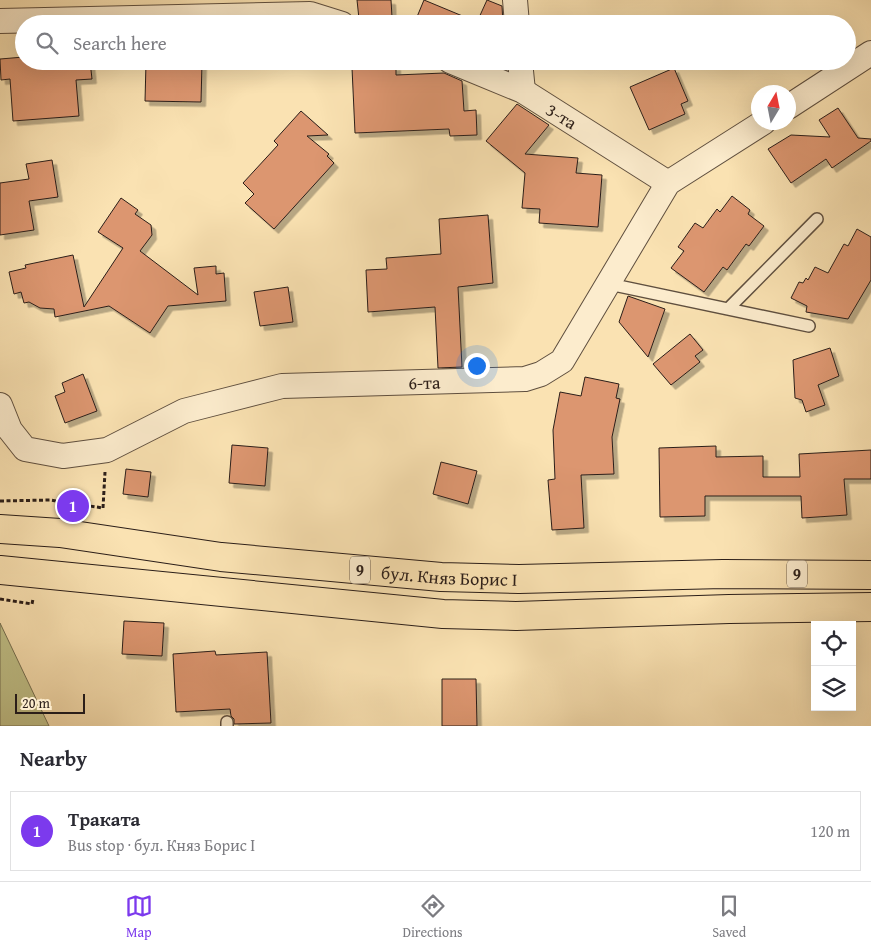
<!DOCTYPE html>
<html lang="en">
<head>
<meta charset="utf-8">
<style>
	body { margin:0; font-family:"Gentium Book Plus",serif; background:#f7f7f7; color:#2b2b33 }
	.controls { position:absolute; right:15px; bottom:15px; display:grid; overflow:hidden; border-radius:0px; box-shadow:0 5px 20px #0002 }
	.controls button { width:45px; height:45px; display:grid; place-items:center; padding:0; border:0; border-bottom:1px solid #e1e1e2; background:#fff; color:#2b2b33; font:25px sans-serif }
	.compass { position:absolute; left:751px; top:85px; width:45px; height:45px; border-radius:50%; background:#fff; box-shadow:0 5px 20px #0002; rotate:10deg }
	.scale { position:absolute; left:15px; bottom:12px; width:70px; box-sizing:border-box; padding-left:5px; border:2px solid #2b1e19; border-top:0; font-size:14px; line-height:18px; white-space:nowrap; color:#2b1e19; -webkit-text-stroke:4px #fceccd; paint-order:stroke }
	.you { position:absolute; left:476px; top:365px; width:18px; height:18px; margin:-12px; border:4px solid #fff; border-radius:50%; background:#1a73e8; box-shadow:0 0 0 8px #1a73e833 }
	.badge { display:grid; place-items:center; width:32px; height:32px; border-radius:50%; background:#7c3aed; color:#fff; font-size:16px; font-weight:700 }
	.pin { position:absolute; translate:-50% -50%; border:2px solid #fff; box-shadow:0 1px 5px #0006 }
	.list { margin:0; padding:0; list-style:none }
	h2 { display:flex; justify-content:space-between; align-items:center; height:65px; margin:0; padding:0 20px; font-size:21px }
	h2 small { font-size:16px; font-weight:400; color:#7c7c81 }
	.list li { display:grid; grid-template-columns:32px 1fr auto; gap:15px; align-items:center; box-sizing:border-box; height:80px; margin:0 10px 10px; padding:0 10px; border:1px solid #e1e1e2; border-radius:0px }
	.list b { display:block; font-size:19px; white-space:nowrap }
	.list p { margin:0; font-size:16px; white-space:nowrap; color:#7c7c81 }
	.list em { font-size:16px; font-style:normal; color:#7c7c81 }
	.icon { flex:none; width:28px; height:28px; fill:none; stroke:currentColor; stroke-width:2; stroke-linecap:round; stroke-linejoin:round }
	.map { position:relative; flex:none; width:871px; height:726px; overflow:hidden }
	.search { position:absolute; background:#fff; box-shadow:0 5px 20px #0002; left:15px; right:15px; top:15px; height:55px; display:flex; align-items:center; gap:12px; box-sizing:border-box; padding:0 18px; border-radius:28px; color:#7c7c81; font-size:19px }
	.sheet { height:155px; background:#fff }
	nav { display:flex; justify-content:space-around; align-items:center; box-sizing:border-box; height:70px; border-top:1px solid #e1e1e2; background:#fff; font-size:14px; color:#7c7c81 }
	nav a { display:grid; justify-items:center; gap:2px }
	nav .on { color:#7c3aed }
	.map>svg:first-child { display:block }
	.green { fill:#c1c28a; stroke:#767052 }
	.building { fill:#dc9670; stroke:#2b1e19; filter:url(#shadow) }
	.lines { fill:none; stroke-linecap:round; stroke-linejoin:round }
	.service-casing { stroke:#5f4f3f; stroke-width:14 }
	.minor-casing { stroke:#5f4f3f; stroke-width:26 }
	.trunk-casing { stroke:#2b1e19; stroke-width:30 }
	.path { stroke:#2b1e19; stroke-width:3; stroke-dasharray:4 2.5; stroke-linecap:butt }
	.service { stroke:#fceccd; stroke-width:11 }
	.minor { stroke:#fceccd; stroke-width:24 }
	.trunk { stroke:#fae2b2; stroke-width:28 }
	.labels { text-anchor:middle; dominant-baseline:central; stroke-width:4; stroke-linejoin:round; paint-order:stroke }
	.shield { fill:#fceccd; stroke:#6a5c4f; stroke-width:1 }
	.shield-label { font-size:16px; font-weight:bold; fill:#2b1e19 }
	.street-label { font-size:18px; fill:#2b1e19; stroke:#fceccd }
</style>
</head>
<body>
<div class="map">
<svg width="871" height="726" viewBox="0 0 871 726">
	<defs>
		<filter id="shadow"><feDropShadow dx="4.5" dy="4.5" stdDeviation="0" flood-color="#0004"/></filter>
	</defs>
	<rect width="100%" height="100%" fill="#fae2b2"/>
	<filter id="stains"><feTurbulence type="fractalNoise" baseFrequency=".004" numOctaves="4"/><feColorMatrix values="0 0 0 0 .2 0 0 0 0 .09 0 0 0 0 .02 0 0 0 .5 -.17"/></filter>
	<radialGradient id="worn" r=".72"><stop offset=".6" stop-color="#630" stop-opacity="0"/><stop offset="1" stop-color="#630" stop-opacity=".3"/></radialGradient>
	<path class="green" d="M 0,623 L 49,726 L 0,726 Z"/>
	<path class="building" d="M 357,0 L 391,0 L 392,17 L 359,19 Z
		M 424,0 L 477,22 L 487,0 L 502,6 L 503,24 L 414,24 Z
		M 24,57 L 24,61 L 90,61 L 92,79 L 76,80 L 79,116 L 13,121 L 10,79 L 1,80 L 0,59 Z
		M 146,63 L 202,63 L 201,102 L 145,101 Z
		M 396,66 L 396,75 L 444,73 L 462,81 L 464,111 L 476,110 L 477,135 L 450,136 L 449,129 L 355,133 L 352,68 Z
		M 674,68 L 688,101 L 681,104 L 685,114 L 649,130 L 630,87 Z
		M 517,104 L 549,125 L 525,154 L 578,158 L 576,173 L 602,175 L 598,227 L 539,223 L 540,209 L 522,208 L 525,173 L 486,141 Z
		M 838,108 L 858,138 L 871,139 L 871,141 L 832,168 L 826,159 L 791,183 L 768,149 L 791,135 L 830,137 L 819,120 Z
		M 301,111 L 328,135 L 307,136 L 329,154 L 327,156 L 334,163 L 274,229 L 245,203 L 254,194 L 243,183 L 278,145 L 274,141 Z
		M 52,160 L 58,197 L 29,201 L 34,230 L 0,235 L 0,183 L 29,179 L 26,164 Z
		M 732,196 L 750,210 L 748,214 L 764,226 L 749,246 L 746,244 L 727,270 L 723,267 L 704,292 L 671,268 L 684,251 L 678,247 L 695,223 L 703,228 L 717,209 L 720,212 Z
		M 121,198 L 138,210 L 135,214 L 151,225 L 152,235 L 140,251 L 198,295 L 194,268 L 216,266 L 216,274 L 224,273 L 226,301 L 168,306 L 150,333 L 109,306 L 55,317 L 54,309 L 40,308 L 29,302 L 24,303 L 21,292 L 14,294 L 9,272 L 26,268 L 25,265 L 73,255 L 84,307 L 123,248 L 98,232 Z
		M 488,215 L 493,283 L 458,287 L 462,367 L 438,368 L 435,307 L 368,312 L 366,270 L 387,269 L 386,258 L 441,254 L 439,219 Z
		M 857,229 L 871,237 L 871,280 L 848,319 L 806,312 L 807,306 L 791,298 L 799,282 L 803,283 L 806,278 L 808,280 L 815,267 L 828,273 L 844,244 L 848,246 Z
		M 288,287 L 293,322 L 260,326 L 254,292 Z
		M 628,296 L 665,309 L 648,357 L 619,322 Z
		M 690,334 L 703,350 L 695,356 L 700,362 L 671,385 L 653,364 Z
		M 830,348 L 839,376 L 818,385 L 825,405 L 806,412 L 802,400 L 795,398 L 793,360 Z
		M 83,374 L 97,411 L 65,423 L 55,396 L 65,392 L 62,383 Z
		M 585,377 L 619,384 L 616,398 L 620,399 L 612,437 L 614,474 L 581,475 L 584,528 L 552,530 L 548,480 L 555,479 L 553,430 L 560,392 L 581,396 Z
		M 232,445 L 268,448 L 265,486 L 229,483 Z
		M 716,446 L 716,457 L 763,456 L 763,477 L 800,477 L 799,454 L 871,450 L 871,479 L 844,479 L 847,515 L 802,518 L 801,496 L 705,496 L 705,516 L 660,517 L 659,448 Z
		M 441,462 L 477,471 L 468,504 L 433,494 Z
		M 126,469 L 151,472 L 148,497 L 123,494 Z
		M 124,621 L 164,623 L 162,656 L 122,654 Z
		M 215,651 L 216,655 L 267,652 L 271,723 L 234,724 L 234,719 L 231,716 L 230,709 L 176,712 L 173,654 Z
		M 442,679 L 476,679 L 477,726 L 442,726 Z"/>
	<g class="lines">
		<g class="service-casing">
			<path id="service" d="M 609,284 L 809,326
				M 728,309 L 817,219
				M 227,722 L 227,726"/>
		</g>
		<g class="minor-casing">
			<g id="minor">
				<path d="M 515,0 L 517,24"/>
				<path d="M 0,21 L 310,14 L 342,24"/>
				<path id="s1" d="M 450,61 L 523,91 L 668,183"/>
				<path d="M 520,61 L 523,91"/>
				<path d="M 788,107 L 871,53"/>
				<path id="s2" d="M 0,405 L 10,430 L 25,449 L 63,456 L 107,450 L 184,411 L 282,386 L 525,379 L 541,374 L 562,361 L 668,183 L 764,122"/>
			</g>
		</g>
		<g class="trunk-casing">
			<g id="trunk">
				<path id="s3" d="M 0,529 L 60,533 L 221,557 L 441,577 L 519,579 L 723,574 L 871,575"/>
				<path d="M 0,570 L 443,614 L 516,616 L 729,609 L 871,607"/>
			</g>
		</g>
		<path class="path" d="M 0,501 L 50,500 L 103,508
			M 103,508 L 105,472
			M 0,599 L 32,604 L 33,599"/>
		<use href="#service" class="service"/>
		<use href="#minor" class="minor"/>
		<use href="#trunk" class="trunk"/>
	</g>
	<g class="labels">
		<g class="shield">
			<rect x="350" y="556.5" width="20" height="27" rx="4"/>
			<rect x="787" y="560.5" width="20" height="27" rx="4"/>
		</g>
		<g class="shield-label">
			<text x="360" y="570">9</text>
			<text x="797" y="574">9</text>
		</g>
		<g class="street-label">
			<text stroke="none"><textPath href="#s1" startOffset="125">3-та</textPath></text>
			<text stroke="none"><textPath href="#s2" startOffset="464">6-та</textPath></text>
			<text stroke="none"><textPath href="#s3" startOffset="452">бул. Княз Борис I</textPath></text>
		</g>
	</g>
	<rect width="100%" height="100%" filter="url(#stains)"/>
	<rect width="100%" height="100%" fill="url(#worn)"/>
</svg>
<div class="controls">
<button><svg class="icon" aria-label="locate" viewBox="0 0 24 24"><circle cx="12" cy="12" r="6"/><path d="M12 2v4M12 18v4M2 12h4M18 12h4"/></svg></button>
<button><svg class="icon" aria-label="layers" viewBox="0 0 24 24"><path d="M12 4l9 5-9 5-9-5zM3 14l9 5 9-5"/></svg></button>
</div>
<svg class="compass" viewBox="-18 -18 36 36"><path d="M0-13l5 13h-10z" fill="#e53935"/><path d="M0 13l5-13h-10z" fill="#7c7c81"/></svg>
<div class="scale">20 m</div>
<div class="you"></div>
<div class="pin badge" style="left:73px;top:506px">1</div>
<div class="search"><svg class="icon" aria-label="search" viewBox="0 0 24 24"><circle cx="10" cy="10" r="6"/><path d="M15 15l6 6"/></svg>Search here</div>
</div>
<section class="sheet">
<h2>Nearby<small></small></h2>
<ul class="list">
<li><span class="badge">1</span><div><b>Траката</b><p>Bus stop · бул. Княз Борис I</p></div><em>120 m</em></li>
</ul>
</section>
<nav>
<a class="on"><svg class="icon" aria-label="map" viewBox="0 0 24 24"><path d="M3 6l6-2 6 2 6-2v14l-6 2-6-2-6 2zM9 4v14M15 6v14"/></svg>Map</a>
<a><svg class="icon" aria-label="directions" viewBox="0 0 24 24"><path d="M12 3l9 9-9 9-9-9zM9 14v-3h6M13 9l2 2-2 2"/></svg>Directions</a>
<a><svg class="icon" aria-label="saved" viewBox="0 0 24 24"><path d="M7 4h10v16l-5-4-5 4z"/></svg>Saved</a>
</nav>
</body>
</html>
